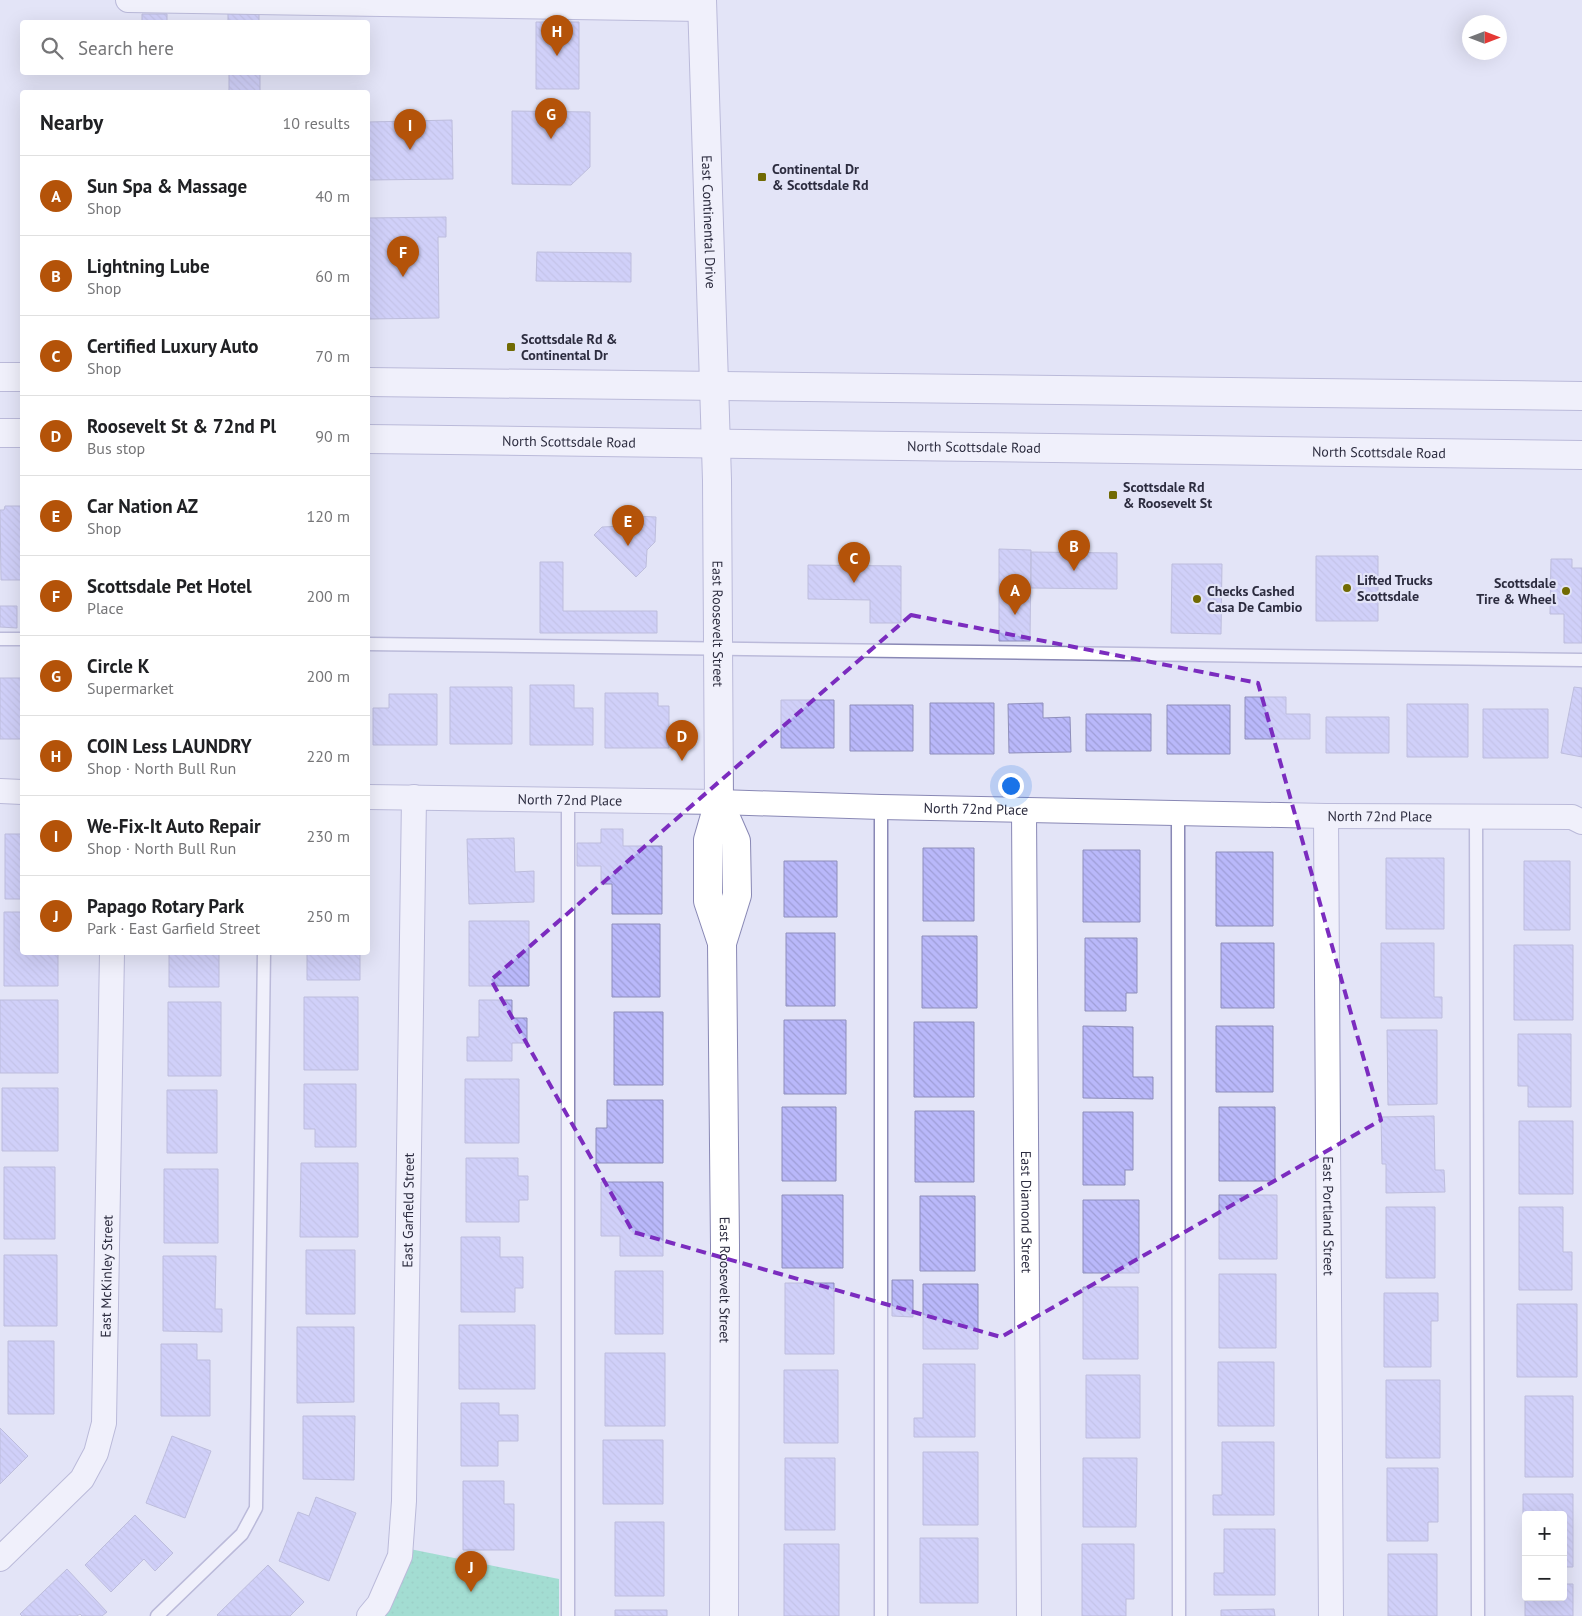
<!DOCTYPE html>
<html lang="en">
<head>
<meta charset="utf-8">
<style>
	body { margin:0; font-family:"PT Sans",sans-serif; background:#f2f2f2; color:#202124 }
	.controls { position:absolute; right:15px; bottom:15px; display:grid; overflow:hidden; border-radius:5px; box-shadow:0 5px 20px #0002 }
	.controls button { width:45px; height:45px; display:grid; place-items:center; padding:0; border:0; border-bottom:1px solid #e0e0e0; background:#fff; color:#202124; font:25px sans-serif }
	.compass { position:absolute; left:1462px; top:15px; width:45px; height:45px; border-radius:50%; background:#fff; box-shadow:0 5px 20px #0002; rotate:90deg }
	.you { position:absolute; left:1010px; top:785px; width:18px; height:18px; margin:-12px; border:4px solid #fff; border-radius:50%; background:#1a73e8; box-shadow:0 0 0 8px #1a73e833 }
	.badge { display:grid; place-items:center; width:32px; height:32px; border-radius:50%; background:#b45309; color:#fff; font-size:16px; font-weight:700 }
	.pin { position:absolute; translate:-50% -41px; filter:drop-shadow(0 1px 2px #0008) }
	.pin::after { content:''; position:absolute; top:26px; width:18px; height:15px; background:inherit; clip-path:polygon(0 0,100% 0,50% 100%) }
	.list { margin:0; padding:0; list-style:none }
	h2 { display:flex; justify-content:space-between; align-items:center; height:65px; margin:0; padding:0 20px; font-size:21px }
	h2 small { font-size:16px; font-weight:400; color:#757577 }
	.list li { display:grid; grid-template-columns:32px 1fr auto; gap:15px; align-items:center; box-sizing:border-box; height:80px; padding:0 20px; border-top:1px solid #e0e0e0 }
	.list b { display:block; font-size:19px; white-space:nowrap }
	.list p { margin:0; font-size:16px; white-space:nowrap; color:#757577 }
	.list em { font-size:16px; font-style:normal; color:#757577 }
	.icon { flex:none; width:28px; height:28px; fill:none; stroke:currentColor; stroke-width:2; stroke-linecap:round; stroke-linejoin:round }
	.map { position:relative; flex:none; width:1582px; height:1616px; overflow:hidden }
	.search { position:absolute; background:#fff; box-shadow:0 5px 20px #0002; left:20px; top:20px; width:350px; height:55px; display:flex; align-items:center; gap:12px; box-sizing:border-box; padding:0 18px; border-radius:5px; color:#757577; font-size:19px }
	.panel { position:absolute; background:#fff; box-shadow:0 5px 20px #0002; left:20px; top:90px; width:350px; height:865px; border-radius:5px }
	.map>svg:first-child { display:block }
	.park { fill:url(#park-dots) }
	.building { fill:url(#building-back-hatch); stroke:#8e8ebb }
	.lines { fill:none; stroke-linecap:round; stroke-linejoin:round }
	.lane-casing { stroke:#8988b5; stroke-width:15 }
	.street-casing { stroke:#8988b5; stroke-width:26 }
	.secondary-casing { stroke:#8988b5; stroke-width:30 }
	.primary-casing { stroke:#8988b5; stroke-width:30 }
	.lane { stroke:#fff; stroke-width:12 }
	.street { stroke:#fff; stroke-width:24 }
	.secondary { stroke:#fff; stroke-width:28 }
	.primary { stroke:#fff; stroke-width:28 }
	.marked { fill:none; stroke:#7b2cbf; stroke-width:4; stroke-dasharray:10 6; stroke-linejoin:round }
	.poi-dot { fill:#716a03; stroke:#e3e4f7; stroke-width:2 }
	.labels { text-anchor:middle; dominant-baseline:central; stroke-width:4.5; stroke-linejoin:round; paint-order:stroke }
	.poi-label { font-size:14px; font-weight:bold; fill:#2c2c3f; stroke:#e3e4f7; text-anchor:start }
	.street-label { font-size:14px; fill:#2c2c3f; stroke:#e3e4f7 }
</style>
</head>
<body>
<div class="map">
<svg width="1582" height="1616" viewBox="0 0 1582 1616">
	<defs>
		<pattern id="park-dots" width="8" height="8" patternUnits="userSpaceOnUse" patternTransform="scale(1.25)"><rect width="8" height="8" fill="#54d6a5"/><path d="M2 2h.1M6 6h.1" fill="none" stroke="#49b88f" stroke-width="1.8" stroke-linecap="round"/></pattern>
		<pattern id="building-back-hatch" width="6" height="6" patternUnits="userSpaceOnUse" patternTransform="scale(1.25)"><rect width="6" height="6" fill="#b9b8fa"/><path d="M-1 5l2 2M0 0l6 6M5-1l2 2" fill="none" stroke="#9f9ed7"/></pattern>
	</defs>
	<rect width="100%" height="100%" fill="#e3e4f7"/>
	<path class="park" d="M 400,1547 L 559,1579 L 559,1616 L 369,1616 Z"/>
	<path class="building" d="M 228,13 L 259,13 L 259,22 L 228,22 Z
		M 142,14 L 167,14 L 167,22 L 142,22 Z
		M 536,22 L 579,22 L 579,89 L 536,89 Z
		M 229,72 L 260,72 L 260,92 L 229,92 Z
		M 512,111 L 590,112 L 590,167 L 571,185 L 512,184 Z
		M 452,120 L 453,179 L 368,180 L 368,122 Z
		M 446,217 L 446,237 L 438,237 L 439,318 L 368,319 L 368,218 Z
		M 537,252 L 631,253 L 631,282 L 536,281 Z
		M 5,506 L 22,506 L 22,580 L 1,580 L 0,510 L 4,510 Z
		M 634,516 L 656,517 L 655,542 L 647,550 L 646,567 L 636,577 L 594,535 L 602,527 L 624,526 Z
		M 999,549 L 1031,550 L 1030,641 L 999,641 Z
		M 1031,552 L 1117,553 L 1117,589 L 1031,588 Z
		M 1316,556 L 1378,556 L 1378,621 L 1316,621 Z
		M 1551,559 L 1572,559 L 1572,568 L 1582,568 L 1582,643 L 1564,643 L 1564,614 L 1550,614 Z
		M 540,562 L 563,562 L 563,611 L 657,611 L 657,633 L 540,633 Z
		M 1172,564 L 1222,564 L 1221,634 L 1171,633 Z
		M 808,565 L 901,566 L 901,623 L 870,623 L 870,600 L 808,599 Z
		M 0,606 L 17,606 L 17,628 L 0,627 Z
		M 0,678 L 22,678 L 22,739 L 0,739 Z
		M 530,685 L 574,685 L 574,708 L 593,708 L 593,745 L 530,745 Z
		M 450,687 L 512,687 L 512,744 L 450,744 Z
		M 1574,687 L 1582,688 L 1582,757 L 1561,753 Z
		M 605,693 L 658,693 L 658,706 L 669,706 L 669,748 L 605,748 Z
		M 389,694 L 437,694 L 437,745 L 373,745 L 373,708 L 389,708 Z
		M 1245,697 L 1286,697 L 1286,714 L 1310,714 L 1310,739 L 1245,739 Z
		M 781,700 L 834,700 L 834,748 L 781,748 Z
		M 930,703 L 994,703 L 994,754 L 930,754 Z
		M 1043,703 L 1043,718 L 1070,717 L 1071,752 L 1009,753 L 1008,704 Z
		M 1407,704 L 1468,704 L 1468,757 L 1407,757 Z
		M 850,705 L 913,705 L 913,751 L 850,751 Z
		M 1167,705 L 1230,705 L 1230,754 L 1167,754 Z
		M 1483,709 L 1548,709 L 1548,758 L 1483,758 Z
		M 1086,714 L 1151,714 L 1151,751 L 1086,751 Z
		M 1326,717 L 1389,717 L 1389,753 L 1326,753 Z
		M 601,829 L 623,829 L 623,846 L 662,846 L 662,914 L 612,914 L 612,884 L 601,884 L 601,866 L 577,866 L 577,843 L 601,843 Z
		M 5,834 L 22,834 L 22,899 L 5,899 Z
		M 514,838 L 515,872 L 534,871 L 534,902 L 469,904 L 467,839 Z
		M 923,848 L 974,848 L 974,921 L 923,921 Z
		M 1083,850 L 1140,850 L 1140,922 L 1083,922 Z
		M 1216,852 L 1273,852 L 1273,926 L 1216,926 Z
		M 1386,858 L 1444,858 L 1444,929 L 1386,929 Z
		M 784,861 L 837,861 L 837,917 L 784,917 Z
		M 1524,861 L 1570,861 L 1570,930 L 1524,930 Z
		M 4,912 L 22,912 L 22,952 L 58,952 L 58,986 L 4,986 Z
		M 469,921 L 529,921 L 529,986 L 469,986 Z
		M 612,924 L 660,924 L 660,997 L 612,997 Z
		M 786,933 L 835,933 L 835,1006 L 786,1006 Z
		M 922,936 L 977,936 L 977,1008 L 922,1008 Z
		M 1085,938 L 1137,938 L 1137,993 L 1126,993 L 1126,1011 L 1085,1011 Z
		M 1221,943 L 1274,943 L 1274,1008 L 1221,1008 Z
		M 1381,943 L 1434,943 L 1434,997 L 1442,997 L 1442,1018 L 1381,1018 Z
		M 1514,945 L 1573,945 L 1573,1020 L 1514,1020 Z
		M 169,952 L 219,952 L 219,987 L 169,987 Z
		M 307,952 L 360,952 L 360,980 L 307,980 Z
		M 304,997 L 358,997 L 358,1070 L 304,1070 Z
		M 0,1000 L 58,1000 L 58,1073 L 0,1073 Z
		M 479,1000 L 512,1000 L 512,1018 L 527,1018 L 527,1043 L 512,1043 L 512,1061 L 467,1061 L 467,1037 L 479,1037 Z
		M 168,1002 L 221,1002 L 221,1076 L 168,1076 Z
		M 614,1012 L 663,1012 L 663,1085 L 614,1085 Z
		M 784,1020 L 846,1020 L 846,1094 L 784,1094 Z
		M 914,1022 L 974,1022 L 974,1097 L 914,1097 Z
		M 1083,1026 L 1133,1027 L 1133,1077 L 1153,1077 L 1153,1099 L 1083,1098 Z
		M 1216,1026 L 1273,1026 L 1273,1092 L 1216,1092 Z
		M 1387,1030 L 1437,1030 L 1437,1104 L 1388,1105 Z
		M 1518,1034 L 1571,1034 L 1571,1107 L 1528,1107 L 1528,1086 L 1518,1086 Z
		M 465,1079 L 519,1079 L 519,1143 L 465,1143 Z
		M 304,1084 L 356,1084 L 356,1147 L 315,1147 L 315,1129 L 304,1129 Z
		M 2,1088 L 58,1088 L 58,1151 L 2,1151 Z
		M 167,1090 L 217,1090 L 217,1153 L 167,1153 Z
		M 607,1100 L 663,1100 L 663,1163 L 596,1163 L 596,1128 L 607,1128 Z
		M 782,1107 L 836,1107 L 836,1181 L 782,1181 Z
		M 1219,1107 L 1275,1107 L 1275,1181 L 1219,1181 Z
		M 915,1111 L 974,1111 L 974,1182 L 915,1182 Z
		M 1083,1112 L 1133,1112 L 1133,1170 L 1125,1170 L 1125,1185 L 1083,1185 Z
		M 1434,1116 L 1435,1170 L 1444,1170 L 1445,1192 L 1386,1193 L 1386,1164 L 1382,1164 L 1381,1117 Z
		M 1519,1121 L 1573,1121 L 1573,1194 L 1519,1194 Z
		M 466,1158 L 518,1158 L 518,1176 L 528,1176 L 528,1200 L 519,1200 L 519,1222 L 466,1222 Z
		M 301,1163 L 358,1163 L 358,1237 L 300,1237 Z
		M 4,1167 L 55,1167 L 55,1239 L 4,1239 Z
		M 164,1169 L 218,1169 L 218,1243 L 164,1243 Z
		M 601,1182 L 663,1182 L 663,1256 L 620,1256 L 620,1236 L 601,1236 Z
		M 782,1195 L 843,1195 L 843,1268 L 782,1268 Z
		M 1219,1195 L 1277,1195 L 1277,1259 L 1219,1259 Z
		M 920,1196 L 975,1196 L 975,1271 L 920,1271 Z
		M 1083,1200 L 1139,1200 L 1139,1273 L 1083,1273 Z
		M 1386,1207 L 1435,1207 L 1435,1278 L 1386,1278 Z
		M 1519,1207 L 1563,1207 L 1563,1252 L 1572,1252 L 1572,1290 L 1519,1290 Z
		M 461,1237 L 500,1237 L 500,1257 L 523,1257 L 523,1288 L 515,1288 L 515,1312 L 461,1312 Z
		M 306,1250 L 355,1250 L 355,1314 L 306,1314 Z
		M 4,1255 L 57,1255 L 57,1326 L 4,1326 Z
		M 163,1256 L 216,1256 L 215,1309 L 222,1309 L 222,1332 L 163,1331 Z
		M 615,1271 L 663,1271 L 663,1334 L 615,1334 Z
		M 1219,1274 L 1276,1274 L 1276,1348 L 1219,1348 Z
		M 892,1280 L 913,1280 L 913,1317 L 892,1316 Z
		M 785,1283 L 834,1283 L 834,1354 L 785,1354 Z
		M 923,1284 L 978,1284 L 978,1349 L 923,1349 Z
		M 1083,1287 L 1138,1287 L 1138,1359 L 1083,1359 Z
		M 1384,1293 L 1438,1293 L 1438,1321 L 1431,1321 L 1431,1367 L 1384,1367 Z
		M 1517,1304 L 1577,1304 L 1577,1377 L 1517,1377 Z
		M 459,1325 L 535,1325 L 535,1389 L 459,1389 Z
		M 297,1327 L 354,1327 L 354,1402 L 297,1403 Z
		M 8,1341 L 54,1341 L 54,1414 L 8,1414 Z
		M 161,1344 L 197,1344 L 197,1360 L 210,1360 L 210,1416 L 161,1416 Z
		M 605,1353 L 665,1353 L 665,1426 L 605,1426 Z
		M 1218,1362 L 1274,1362 L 1274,1426 L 1218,1426 Z
		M 923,1364 L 975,1364 L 975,1437 L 914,1437 L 914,1418 L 923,1418 Z
		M 784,1370 L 838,1370 L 838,1443 L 784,1443 Z
		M 1086,1375 L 1140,1375 L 1140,1438 L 1086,1438 Z
		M 1386,1380 L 1440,1380 L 1440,1458 L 1386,1458 Z
		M 1525,1396 L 1573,1396 L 1573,1477 L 1525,1477 Z
		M 461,1403 L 499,1403 L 499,1415 L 518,1415 L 518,1441 L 498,1441 L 498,1466 L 461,1466 Z
		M 303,1416 L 355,1416 L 354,1480 L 303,1479 Z
		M 0,1428 L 28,1456 L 0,1484 Z
		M 172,1436 L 211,1451 L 185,1518 L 146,1503 Z
		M 603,1440 L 663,1440 L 663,1504 L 603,1504 Z
		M 1222,1442 L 1274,1442 L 1274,1515 L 1213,1515 L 1213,1495 L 1222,1495 Z
		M 923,1452 L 978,1452 L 978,1525 L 923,1525 Z
		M 785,1458 L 835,1458 L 835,1530 L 785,1530 Z
		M 1083,1458 L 1137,1458 L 1136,1527 L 1083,1527 Z
		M 1387,1468 L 1438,1468 L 1438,1522 L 1428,1522 L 1428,1541 L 1387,1541 Z
		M 463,1481 L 504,1481 L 504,1504 L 514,1504 L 514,1550 L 463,1550 Z
		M 1523,1494 L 1573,1494 L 1573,1567 L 1563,1567 L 1563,1515 L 1526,1515 L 1526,1550 L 1523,1550 Z
		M 316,1497 L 356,1513 L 329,1581 L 279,1561 L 298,1512 L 309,1516 Z
		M 135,1515 L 173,1553 L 155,1571 L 144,1559 L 111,1592 L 85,1565 Z
		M 615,1522 L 664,1522 L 664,1596 L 615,1596 Z
		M 1224,1529 L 1275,1529 L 1275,1595 L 1214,1595 L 1214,1573 L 1224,1573 Z
		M 920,1538 L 978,1538 L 978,1603 L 920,1603 Z
		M 784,1544 L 839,1544 L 839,1616 L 784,1616 Z
		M 1082,1544 L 1134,1544 L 1134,1599 L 1126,1599 L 1126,1616 L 1082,1616 Z
		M 1388,1554 L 1437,1554 L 1437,1616 L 1388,1616 Z
		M 268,1565 L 304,1602 L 290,1616 L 218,1616 L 217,1615 Z
		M 67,1569 L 107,1612 L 102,1616 L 82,1616 L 80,1614 L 77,1616 L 22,1616 L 20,1614 Z
		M 1525,1584 L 1526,1597 L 1563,1597 L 1563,1584 L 1573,1584 L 1573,1616 L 1525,1616 Z
		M 1274,1609 L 1275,1616 L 1221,1616 L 1221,1610 Z
		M 615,1610 L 667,1610 L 667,1616 L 615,1616 Z"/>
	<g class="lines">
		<g class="lane-casing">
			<path id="lane" d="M 0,639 L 22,639
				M 368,644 L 1582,660
				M 568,799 L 568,1616
				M 881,807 L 881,1616
				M 1178,813 L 1179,1616
				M 1476,816 L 1478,1616
				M 157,1616 L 242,1534 L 256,1508 L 264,952"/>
		</g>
		<g class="street-casing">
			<g id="street">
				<path d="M 128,0 L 702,9"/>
				<path d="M 0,791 L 22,792"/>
				<path id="s1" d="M 368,797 L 719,802 L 881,807 L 1326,816 L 1572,817 L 1582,822"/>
				<path id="s2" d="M 1024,810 L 1029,1616"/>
				<path id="s3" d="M 1326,816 L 1331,1616"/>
				<path id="s4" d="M 0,1559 L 82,1479 L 96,1453 L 104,1423 L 112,952"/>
				<path id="s5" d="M 369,1616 L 379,1604 L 400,1556 L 404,1501 L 414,797"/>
			</g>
		</g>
		<g class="secondary-casing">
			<g id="secondary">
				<path id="s6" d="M 702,0 L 717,480 L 719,802 L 708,840 L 708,901 L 722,943 L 725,1245 L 724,1616"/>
				<path d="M 719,802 L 736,841 L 737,895 L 722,943"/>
			</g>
		</g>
		<g class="primary-casing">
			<g id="primary">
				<path d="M 0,377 L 22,377"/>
				<path d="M 368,382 L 1582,396"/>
				<path d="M 0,433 L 22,433"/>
				<path id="s7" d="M 368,439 L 1582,455"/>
			</g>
		</g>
		<use href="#lane" class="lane"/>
		<use href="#street" class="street"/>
		<use href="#secondary" class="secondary"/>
		<use href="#primary" class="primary"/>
	</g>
	<path d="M0 0H1582V1616H0ZM 911,615 L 1258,683 L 1381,1120 L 1001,1337 L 633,1232 L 491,980 Z" fill="#e3e4f7" fill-opacity=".55" fill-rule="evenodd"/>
	<path class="marked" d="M 911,615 L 1258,683 L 1381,1120 L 1001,1337 L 633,1232 L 491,980 Z"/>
	<g class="poi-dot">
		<rect x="757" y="172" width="10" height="10" rx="2.5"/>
		<rect x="506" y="342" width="10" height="10" rx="2.5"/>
		<rect x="1108" y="490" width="10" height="10" rx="2.5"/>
		<circle cx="1347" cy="588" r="5"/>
		<circle cx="1566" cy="591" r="5"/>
		<circle cx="1197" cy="599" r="5"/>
	</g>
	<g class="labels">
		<g class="poi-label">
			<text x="772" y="169">Continental Dr<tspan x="772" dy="16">&amp; Scottsdale Rd</tspan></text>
			<text x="521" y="339">Scottsdale Rd &amp;<tspan x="521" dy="16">Continental Dr</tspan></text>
			<text x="1123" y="487">Scottsdale Rd<tspan x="1123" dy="16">&amp; Roosevelt St</tspan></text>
			<text x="1357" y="580">Lifted Trucks<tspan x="1357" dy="16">Scottsdale</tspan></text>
			<text x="1556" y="583" text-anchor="end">Scottsdale<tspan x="1556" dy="16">Tire &amp; Wheel</tspan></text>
			<text x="1207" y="591">Checks Cashed<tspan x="1207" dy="16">Casa De Cambio</tspan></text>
		</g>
		<g class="street-label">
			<text stroke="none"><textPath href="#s6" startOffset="222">East Continental Drive</textPath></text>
			<text stroke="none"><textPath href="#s7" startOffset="201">North Scottsdale Road</textPath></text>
			<text stroke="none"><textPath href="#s7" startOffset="606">North Scottsdale Road</textPath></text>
			<text stroke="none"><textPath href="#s7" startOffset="1011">North Scottsdale Road</textPath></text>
			<text stroke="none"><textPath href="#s6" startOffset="624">East Roosevelt Street</textPath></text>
			<text stroke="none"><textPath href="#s1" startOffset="202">North 72nd Place</textPath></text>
			<text stroke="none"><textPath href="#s1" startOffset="608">North 72nd Place</textPath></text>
			<text stroke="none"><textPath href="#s1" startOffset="1012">North 72nd Place</textPath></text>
			<text stroke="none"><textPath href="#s5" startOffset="414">East Garfield Street</textPath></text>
			<text stroke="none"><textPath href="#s2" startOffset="402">East Diamond Street</textPath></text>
			<text stroke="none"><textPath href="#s3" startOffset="400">East Portland Street</textPath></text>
			<text stroke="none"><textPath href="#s4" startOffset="322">East McKinley Street</textPath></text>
			<text stroke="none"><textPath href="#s6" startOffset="1284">East Roosevelt Street</textPath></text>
		</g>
	</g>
</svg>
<div class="controls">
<button>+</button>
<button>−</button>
</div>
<svg class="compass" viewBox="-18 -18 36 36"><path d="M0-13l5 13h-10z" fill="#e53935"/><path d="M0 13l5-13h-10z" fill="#757577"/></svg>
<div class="you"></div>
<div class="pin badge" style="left:1015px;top:615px">A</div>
<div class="pin badge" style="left:1074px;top:571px">B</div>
<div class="pin badge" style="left:854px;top:583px">C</div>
<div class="pin badge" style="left:682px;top:761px">D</div>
<div class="pin badge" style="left:628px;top:546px">E</div>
<div class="pin badge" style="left:403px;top:277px">F</div>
<div class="pin badge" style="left:551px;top:139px">G</div>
<div class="pin badge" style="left:557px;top:56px">H</div>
<div class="pin badge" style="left:410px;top:150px">I</div>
<div class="pin badge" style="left:471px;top:1592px">J</div>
<div class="search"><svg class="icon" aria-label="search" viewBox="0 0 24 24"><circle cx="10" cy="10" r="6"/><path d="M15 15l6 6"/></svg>Search here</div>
<section class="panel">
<h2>Nearby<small>10 results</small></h2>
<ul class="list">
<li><span class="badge">A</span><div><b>Sun Spa &amp; Massage</b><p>Shop</p></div><em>40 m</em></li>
<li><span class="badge">B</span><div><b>Lightning Lube</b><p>Shop</p></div><em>60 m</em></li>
<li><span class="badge">C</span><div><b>Certified Luxury Auto</b><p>Shop</p></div><em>70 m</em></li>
<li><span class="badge">D</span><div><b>Roosevelt St &amp; 72nd Pl</b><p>Bus stop</p></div><em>90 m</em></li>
<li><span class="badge">E</span><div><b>Car Nation AZ</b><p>Shop</p></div><em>120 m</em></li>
<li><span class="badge">F</span><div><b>Scottsdale Pet Hotel</b><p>Place</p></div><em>200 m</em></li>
<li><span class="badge">G</span><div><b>Circle K</b><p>Supermarket</p></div><em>200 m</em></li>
<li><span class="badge">H</span><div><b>COIN Less LAUNDRY</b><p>Shop · North Bull Run</p></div><em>220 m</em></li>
<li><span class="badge">I</span><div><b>We-Fix-It Auto Repair</b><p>Shop · North Bull Run</p></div><em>230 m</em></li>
<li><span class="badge">J</span><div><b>Papago Rotary Park</b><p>Park · East Garfield Street</p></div><em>250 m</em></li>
</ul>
</section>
</div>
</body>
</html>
